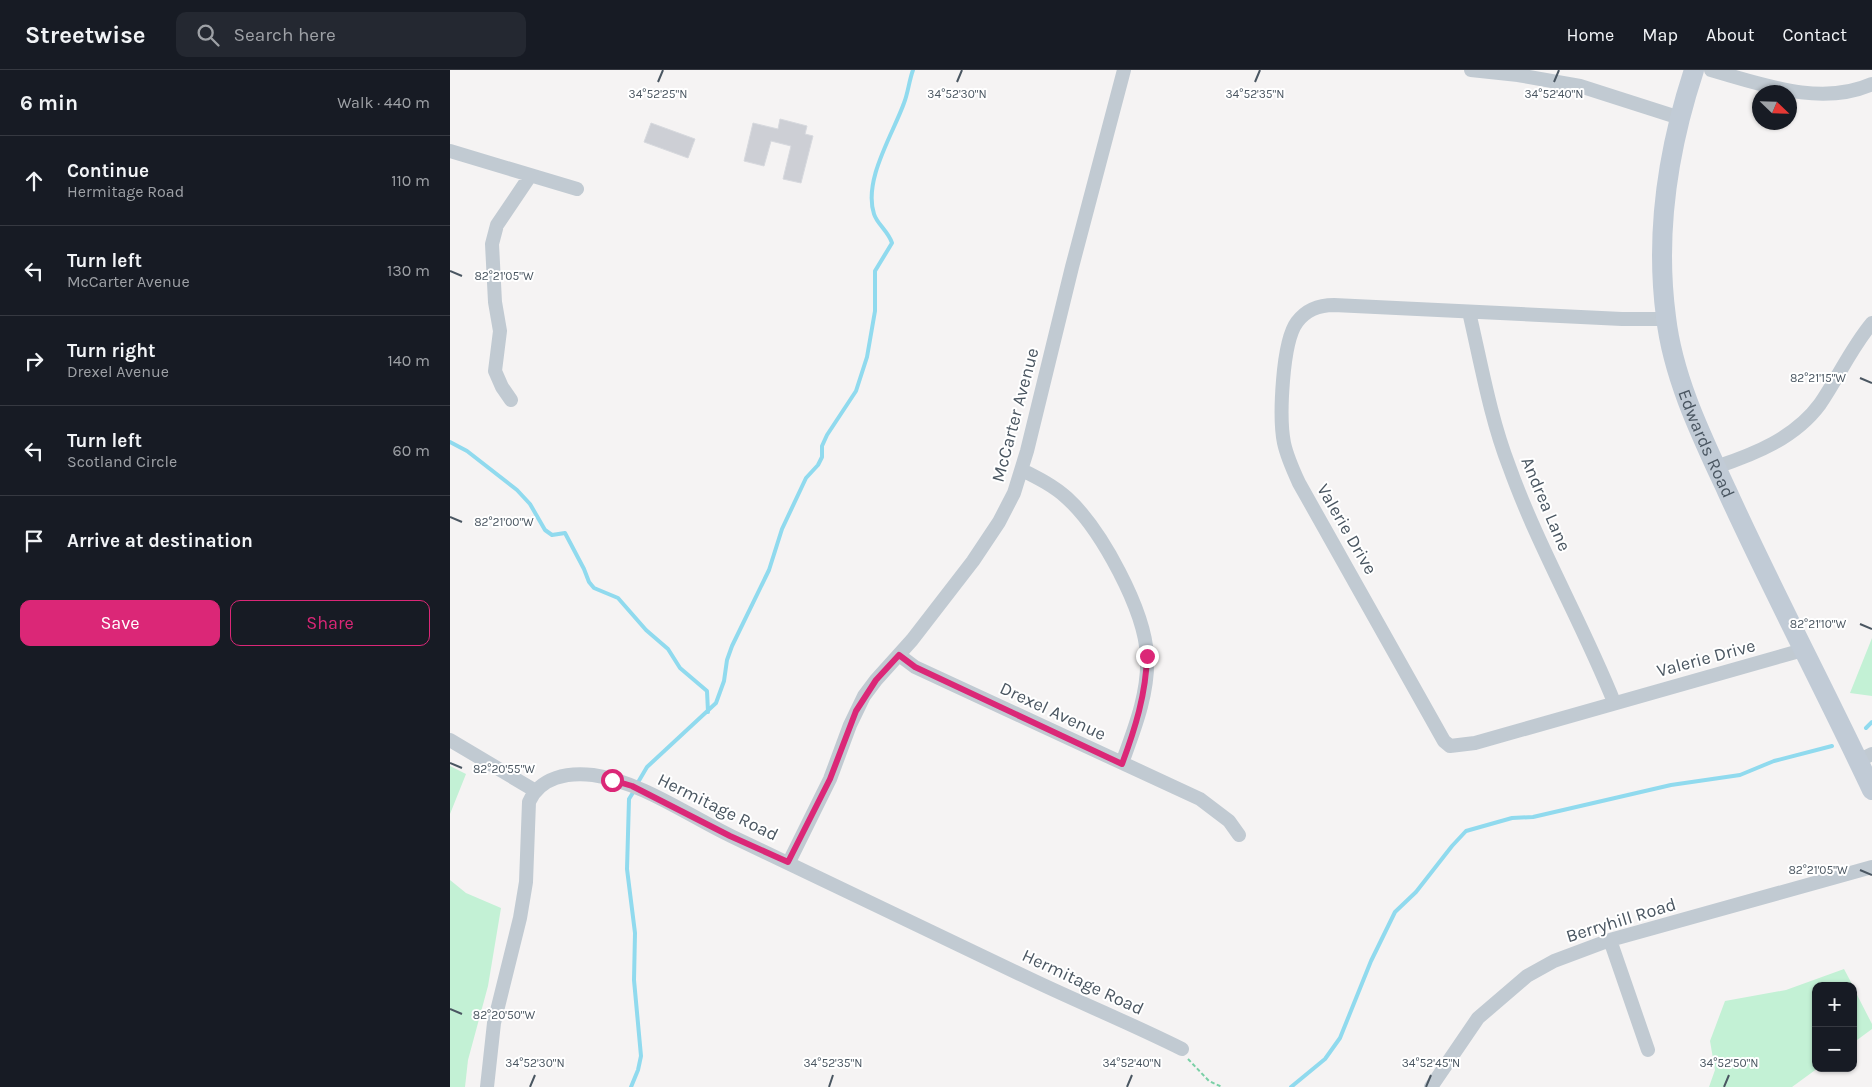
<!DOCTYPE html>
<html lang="en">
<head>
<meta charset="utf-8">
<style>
	body { margin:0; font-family:Karla,sans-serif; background:#242831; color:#f1f3f6 }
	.controls { position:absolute; right:15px; bottom:15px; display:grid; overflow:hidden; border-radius:10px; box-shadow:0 1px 4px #0004 }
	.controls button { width:45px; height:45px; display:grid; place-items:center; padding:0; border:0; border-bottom:1px solid #363941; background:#171b24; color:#f1f3f6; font:25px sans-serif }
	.compass { position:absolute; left:1302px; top:15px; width:45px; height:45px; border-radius:50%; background:#171b24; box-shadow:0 1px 4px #0004; rotate:113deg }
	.stop { position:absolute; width:15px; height:15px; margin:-11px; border:4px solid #db2777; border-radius:50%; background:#fff }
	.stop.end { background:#db2777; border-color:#fff; box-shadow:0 1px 5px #0008 }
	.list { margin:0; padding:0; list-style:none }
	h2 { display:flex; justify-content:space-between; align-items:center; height:65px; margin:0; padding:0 20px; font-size:21px }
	h2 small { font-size:16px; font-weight:400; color:#9ea1a6 }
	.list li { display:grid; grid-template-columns:32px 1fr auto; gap:15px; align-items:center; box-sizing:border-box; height:90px; padding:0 20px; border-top:1px solid #363941 }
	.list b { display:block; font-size:19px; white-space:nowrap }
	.list p { margin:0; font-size:16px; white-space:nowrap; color:#9ea1a6 }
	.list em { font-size:16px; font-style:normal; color:#9ea1a6 }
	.actions { display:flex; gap:10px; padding:15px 20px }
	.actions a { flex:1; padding:11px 0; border:1px solid #db2777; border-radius:10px; text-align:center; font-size:18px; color:#db2777 }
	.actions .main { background:#db2777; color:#fff }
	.icon { flex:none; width:28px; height:28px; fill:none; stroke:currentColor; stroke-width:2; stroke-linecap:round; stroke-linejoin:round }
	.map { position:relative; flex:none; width:1422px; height:1017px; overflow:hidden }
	header { display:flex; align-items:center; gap:30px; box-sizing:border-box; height:70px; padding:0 25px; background:#171b24; border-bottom:1px solid #363941 }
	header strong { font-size:24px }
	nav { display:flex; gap:28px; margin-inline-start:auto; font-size:18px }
	.search { width:350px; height:45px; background:#242831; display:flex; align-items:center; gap:12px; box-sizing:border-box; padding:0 18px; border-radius:10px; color:#9ea1a6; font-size:19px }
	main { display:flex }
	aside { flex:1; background:#171b24 }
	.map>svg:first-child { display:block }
	.green { fill:#c3f1d5 }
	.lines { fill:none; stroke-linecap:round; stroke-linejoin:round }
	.stream { stroke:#90daee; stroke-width:4 }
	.building { fill:#cdcfd5; stroke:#d7d9de }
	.path { stroke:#7ad0a6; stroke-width:2; stroke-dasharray:4 2.5; stroke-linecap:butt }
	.street { stroke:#c1cad2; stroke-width:14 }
	.secondary { stroke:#c1cbd6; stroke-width:20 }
	.route { stroke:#db2777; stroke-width:6 }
	.ticks { fill:none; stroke:#4a5661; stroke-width:2 }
	.labels { text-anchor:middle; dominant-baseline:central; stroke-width:4; stroke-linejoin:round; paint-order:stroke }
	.street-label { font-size:18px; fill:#4a5661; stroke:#fff }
	.ticks-label { font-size:12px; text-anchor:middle; fill:#4a5661; stroke:#fff; stroke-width:4; stroke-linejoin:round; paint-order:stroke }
</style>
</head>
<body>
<header>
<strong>Streetwise</strong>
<div class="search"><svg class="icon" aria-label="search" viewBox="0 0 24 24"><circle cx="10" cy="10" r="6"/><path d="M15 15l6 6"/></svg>Search here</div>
<nav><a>Home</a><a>Map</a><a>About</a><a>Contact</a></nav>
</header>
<main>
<aside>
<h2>6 min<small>Walk · 440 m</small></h2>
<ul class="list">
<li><svg class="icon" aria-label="ahead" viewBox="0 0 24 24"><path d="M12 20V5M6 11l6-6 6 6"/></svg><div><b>Continue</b><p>Hermitage Road</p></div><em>110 m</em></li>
<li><svg class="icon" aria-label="left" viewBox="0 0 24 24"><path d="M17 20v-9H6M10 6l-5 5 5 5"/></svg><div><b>Turn left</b><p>McCarter Avenue</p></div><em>130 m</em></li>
<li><svg class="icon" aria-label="right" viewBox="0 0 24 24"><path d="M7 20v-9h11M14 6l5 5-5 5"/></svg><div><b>Turn right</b><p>Drexel Avenue</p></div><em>140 m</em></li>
<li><svg class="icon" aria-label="left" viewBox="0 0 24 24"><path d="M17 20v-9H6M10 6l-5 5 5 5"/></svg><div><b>Turn left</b><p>Scotland Circle</p></div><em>60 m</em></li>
<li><svg class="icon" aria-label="arrive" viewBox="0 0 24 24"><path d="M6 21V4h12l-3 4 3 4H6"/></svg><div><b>Arrive at destination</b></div></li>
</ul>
<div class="actions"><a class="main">Save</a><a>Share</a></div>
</aside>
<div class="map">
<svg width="1422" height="1017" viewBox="0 0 1422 1017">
	<rect width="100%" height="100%" fill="#f5f3f3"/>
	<path class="green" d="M 1422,568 L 1422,626 L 1400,623 Z
		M 0,696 L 16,704 L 0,744 Z
		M 0,810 L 16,823 L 51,838 L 38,916 L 18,990 L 15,1017 L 0,1017 Z
		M 1394,899 L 1403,916 L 1366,916 L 1366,998 L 1368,998 L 1342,1017 L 1259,1017 L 1265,1000 L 1260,971 L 1275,931 L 1336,920 Z
		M 1403,917 L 1422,954 L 1422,959 L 1403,973 Z"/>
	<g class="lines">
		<path class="stream" d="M 0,372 L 17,381 L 67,420 L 80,434 L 95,460 L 102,465 L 115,463 L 134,499 L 139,512 L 144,518 L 168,528 L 196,560 L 218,579 L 230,598 L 257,621 L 258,642
			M 1416,658 L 1422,652
			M 187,714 L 197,697 L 266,633 L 274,611 L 277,590 L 282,576 L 319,500 L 332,459 L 356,408 L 368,395 L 372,387 L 372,376 L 377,365 L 406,321 L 417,287 L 425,241 L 425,201 L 442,173 C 438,161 427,154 424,144 C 413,110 443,64 454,33 C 458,23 459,11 463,0
			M 181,1017 L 188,1000 L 191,986 L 184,910 L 185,863 L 177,799 L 179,729 L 184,721
			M 841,1017 L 875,989 L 890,968 L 921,891 L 945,842 L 966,822 L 1002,776 L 1016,761 L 1062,748 L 1083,747 L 1221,715 L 1290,705 L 1324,691 L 1382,676"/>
	</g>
	<path class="building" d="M 330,49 L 357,56 L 355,64 L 363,66 L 351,113 L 333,109 L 341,76 L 321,71 L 314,96 L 294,91 L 303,53 L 328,59 Z
		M 201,53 L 245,69 L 238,88 L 194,72 Z"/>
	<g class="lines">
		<path class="path" d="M 738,989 L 759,1011 L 772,1017"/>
		<path class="street" d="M 1021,0 L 1068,5 L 1130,16 L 1230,48
			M 1261,0 C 1311,14 1371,37 1422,14
			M 0,81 L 127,119
			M 1019,242 C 1031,293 1040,347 1059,396 C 1088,477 1132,552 1164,632
			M 1216,249 L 1172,249 L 884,235 C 870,235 856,240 847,252 C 832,272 829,348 834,373 C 837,387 843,400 849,413 L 994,671 L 1000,676 L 1025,673 L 1353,580
			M 61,330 L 52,317 L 45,301 L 50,261 L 45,232 L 42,174 L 47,155 L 80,106
			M 1266,397 C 1305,384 1345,368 1370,334 C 1388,308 1401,278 1422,253
			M 572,400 C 588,408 604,416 617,428 C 651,459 695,540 697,586 C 699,623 684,660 672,693
			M 449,585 L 465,597 L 750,729 L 779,751 L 789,765
			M 0,670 L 84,720
			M 1408,691 L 1422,684
			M 339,792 L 380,709 L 400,655 L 414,626 L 426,610 L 462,570 L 523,491 L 549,452 L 564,423 L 577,381 L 622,197 L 674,0
			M 1160,870 L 1198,980
			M 37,1017 L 44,953 L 70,848 L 76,812 L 79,732 C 90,707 118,702 143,705 C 192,712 237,745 281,766 C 379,812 476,860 574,906 C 626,931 680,953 732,979
			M 981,1017 L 1028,948 L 1077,906 L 1104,891 L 1160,870 L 1422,797"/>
		<path class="secondary" id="s1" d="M 1244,0 C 1218,79 1205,164 1216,247 C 1223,308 1252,367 1277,421 C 1323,522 1375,620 1422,720"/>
	</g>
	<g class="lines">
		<path class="route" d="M 162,710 L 182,716 L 280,766 L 338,792 L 380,709 L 406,641 L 426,610 L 449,585 L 465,597 L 672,694 C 685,659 696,624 697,586"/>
	</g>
	<path class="ticks" d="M 208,12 L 213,0M 507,12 L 512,0M 805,12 L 810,0M 1104,12 L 1109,0M 0,201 L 12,206M 1410,308 L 1422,313M 0,447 L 12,452M 1410,554 L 1422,559M 0,693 L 12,698M 1410,800 L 1422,805M 0,939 L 12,944M 80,1017 L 85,1005M 379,1017 L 383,1005M 677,1017 L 682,1005M 976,1017 L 981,1005M 1274,1017 L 1279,1005"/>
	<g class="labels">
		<g class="street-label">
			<text transform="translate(565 345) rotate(-75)">McCarter Avenue</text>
			<text stroke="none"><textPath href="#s1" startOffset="384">Edwards Road</textPath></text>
			<text transform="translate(1096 434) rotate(67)">Andrea Lane</text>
			<text transform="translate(897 459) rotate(60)">Valerie Drive</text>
			<text transform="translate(1256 588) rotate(-15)">Valerie Drive</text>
			<text transform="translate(603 641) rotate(25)">Drexel Avenue</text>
			<text transform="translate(268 737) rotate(26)">Hermitage Road</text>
			<text transform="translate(1171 850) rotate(-17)">Berryhill Road</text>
			<text transform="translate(633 912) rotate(25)">Hermitage Road</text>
		</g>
	</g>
	<g class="ticks-label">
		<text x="208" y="28">34°52'25"N</text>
		<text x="507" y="28">34°52'30"N</text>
		<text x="805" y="28">34°52'35"N</text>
		<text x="1104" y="28">34°52'40"N</text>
		<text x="54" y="210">82°21'05"W</text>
		<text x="1368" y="312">82°21'15"W</text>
		<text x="54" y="456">82°21'00"W</text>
		<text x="1368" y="558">82°21'10"W</text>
		<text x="54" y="703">82°20'55"W</text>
		<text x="1368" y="804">82°21'05"W</text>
		<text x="54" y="949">82°20'50"W</text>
		<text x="85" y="997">34°52'30"N</text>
		<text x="383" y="997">34°52'35"N</text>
		<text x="682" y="997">34°52'40"N</text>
		<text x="981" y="997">34°52'45"N</text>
		<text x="1279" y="997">34°52'50"N</text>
	</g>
</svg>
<div class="controls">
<button>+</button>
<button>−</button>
</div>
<svg class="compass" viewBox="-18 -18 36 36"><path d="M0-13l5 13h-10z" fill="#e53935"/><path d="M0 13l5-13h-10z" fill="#9ea1a6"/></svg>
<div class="stop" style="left:162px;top:710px"></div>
<div class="stop end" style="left:697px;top:586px"></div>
</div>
</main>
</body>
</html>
